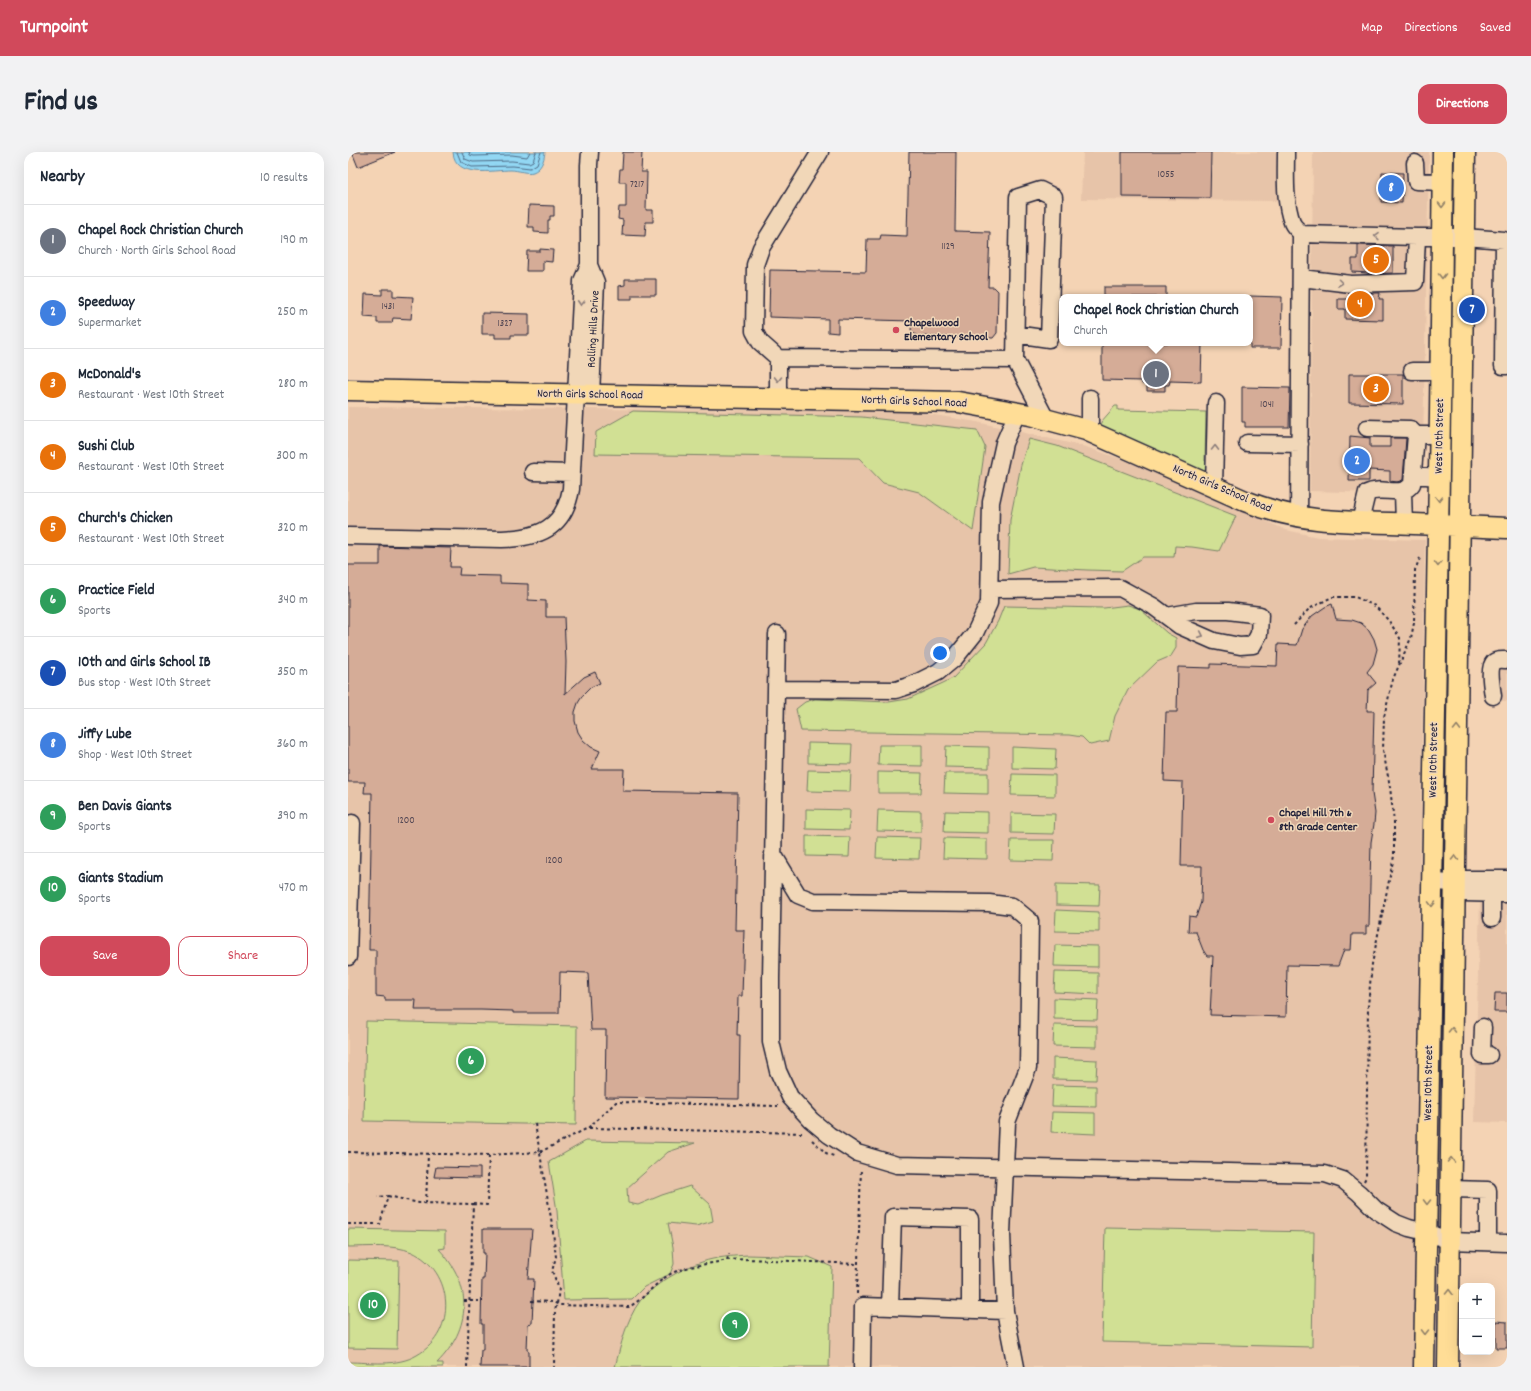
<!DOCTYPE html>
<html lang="en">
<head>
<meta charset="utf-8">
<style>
	body { margin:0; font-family:Dekko,sans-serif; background:#f2f2f3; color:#1f2937 }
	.controls { position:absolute; right:12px; bottom:12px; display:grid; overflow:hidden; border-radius:8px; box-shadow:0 4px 16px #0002 }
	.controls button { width:36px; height:36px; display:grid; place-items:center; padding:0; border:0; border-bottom:1px solid #e0e1e3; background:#fff; color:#1f2937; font:20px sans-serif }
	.you { position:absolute; left:592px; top:501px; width:14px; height:14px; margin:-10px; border:3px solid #fff; border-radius:50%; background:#1a73e8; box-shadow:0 0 0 6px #1a73e833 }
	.badge { display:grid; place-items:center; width:26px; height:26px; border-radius:50%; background:#d1495b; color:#fff; font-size:13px; font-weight:700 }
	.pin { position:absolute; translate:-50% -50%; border:2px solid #fff; box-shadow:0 1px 4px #0006 }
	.popup { position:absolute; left:711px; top:142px; width:194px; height:52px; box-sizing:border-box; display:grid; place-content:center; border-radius:8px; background:#fff; filter:drop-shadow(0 1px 3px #0005); font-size:13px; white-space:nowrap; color:#747a83 }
	.popup b { font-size:15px; color:#1f2937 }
	.popup::after { content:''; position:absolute; left:50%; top:100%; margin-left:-8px; border:8px solid transparent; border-top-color:#fff }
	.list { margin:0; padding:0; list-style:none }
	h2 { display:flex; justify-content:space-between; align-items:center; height:52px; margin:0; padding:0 16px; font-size:17px }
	h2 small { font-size:13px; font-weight:400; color:#747a83 }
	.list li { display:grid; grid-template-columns:26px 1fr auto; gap:12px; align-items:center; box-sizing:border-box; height:72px; padding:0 16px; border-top:1px solid #e0e1e3 }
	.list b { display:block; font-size:15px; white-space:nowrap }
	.list p { margin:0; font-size:13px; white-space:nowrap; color:#747a83 }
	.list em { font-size:13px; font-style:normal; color:#747a83 }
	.actions { display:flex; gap:8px; padding:12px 16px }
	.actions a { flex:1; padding:9px 0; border:1px solid #d1495b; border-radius:12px; text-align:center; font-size:14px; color:#d1495b }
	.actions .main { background:#d1495b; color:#fff }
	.map { position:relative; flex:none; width:1159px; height:1215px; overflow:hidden; border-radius:12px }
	header { display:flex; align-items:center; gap:24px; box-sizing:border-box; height:56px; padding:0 20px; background:#d1495b; color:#fff }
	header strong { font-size:19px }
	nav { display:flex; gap:22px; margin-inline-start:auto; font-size:14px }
	.intro { display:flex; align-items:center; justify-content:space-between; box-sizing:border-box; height:96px; padding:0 24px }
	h1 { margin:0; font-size:28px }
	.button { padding:10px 18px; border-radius:12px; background:#d1495b; color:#fff; font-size:14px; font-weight:700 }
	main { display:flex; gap:24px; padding:0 24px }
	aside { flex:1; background:#fff; border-radius:12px; box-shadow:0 4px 16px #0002 }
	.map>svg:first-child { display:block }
	.built { fill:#e7c4a9 }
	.green { fill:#d1e094; stroke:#7a8168 }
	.water { fill:#92d7f3; stroke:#658fa9 }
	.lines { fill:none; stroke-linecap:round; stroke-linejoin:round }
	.shore { stroke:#4f6a85; stroke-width:1 }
	.building { fill:#d5ac97; stroke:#22223b }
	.minor-casing { stroke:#22223b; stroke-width:19 }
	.major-casing { stroke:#22223b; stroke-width:23 }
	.path { stroke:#22223b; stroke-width:2; stroke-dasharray:3 3; stroke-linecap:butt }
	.minor { stroke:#f1d7b8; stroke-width:16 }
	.major { stroke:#ffdd96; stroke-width:20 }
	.oneway { stroke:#908068 }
	.oneway2 { stroke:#8a7c7a }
	.poi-dot { fill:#d1495b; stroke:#f1d7b8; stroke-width:1.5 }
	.labels { text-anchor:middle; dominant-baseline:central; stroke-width:3; stroke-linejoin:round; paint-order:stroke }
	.number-label { font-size:10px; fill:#4f4452 }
	.poi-label { font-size:12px; font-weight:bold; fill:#22223b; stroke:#f1d7b8; text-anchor:start }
	.street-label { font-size:12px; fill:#22223b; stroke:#f1d7b8 }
</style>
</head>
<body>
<header>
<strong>Turnpoint</strong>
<nav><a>Map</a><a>Directions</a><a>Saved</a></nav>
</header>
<div class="intro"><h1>Find us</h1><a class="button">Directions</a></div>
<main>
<aside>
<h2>Nearby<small>10 results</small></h2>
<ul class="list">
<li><span class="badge" style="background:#6b7280">1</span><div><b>Chapel Rock Christian Church</b><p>Church · North Girls School Road</p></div><em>190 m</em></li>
<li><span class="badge" style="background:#3f7fe0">2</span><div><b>Speedway</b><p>Supermarket</p></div><em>250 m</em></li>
<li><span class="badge" style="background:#e8710a">3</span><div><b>McDonald's</b><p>Restaurant · West 10th Street</p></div><em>280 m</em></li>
<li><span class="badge" style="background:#e8710a">4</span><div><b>Sushi Club</b><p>Restaurant · West 10th Street</p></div><em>300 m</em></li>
<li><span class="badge" style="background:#e8710a">5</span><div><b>Church's Chicken</b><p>Restaurant · West 10th Street</p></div><em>320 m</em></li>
<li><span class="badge" style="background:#2e9e5b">6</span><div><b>Practice Field</b><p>Sports</p></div><em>340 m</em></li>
<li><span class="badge" style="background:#1a4fb4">7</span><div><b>10th and Girls School IB</b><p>Bus stop · West 10th Street</p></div><em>350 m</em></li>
<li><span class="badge" style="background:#3f7fe0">8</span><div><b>Jiffy Lube</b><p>Shop · West 10th Street</p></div><em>360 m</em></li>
<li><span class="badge" style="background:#2e9e5b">9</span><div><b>Ben Davis Giants</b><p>Sports</p></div><em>390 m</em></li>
<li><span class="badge" style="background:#2e9e5b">10</span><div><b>Giants Stadium</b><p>Sports</p></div><em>470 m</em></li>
</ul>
<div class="actions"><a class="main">Save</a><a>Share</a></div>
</aside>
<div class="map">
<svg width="1159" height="1215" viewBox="0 0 1159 1215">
	<rect width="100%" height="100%" fill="#f4d3b4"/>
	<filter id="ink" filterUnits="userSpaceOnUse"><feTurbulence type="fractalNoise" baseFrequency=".025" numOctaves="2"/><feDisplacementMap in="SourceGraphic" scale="8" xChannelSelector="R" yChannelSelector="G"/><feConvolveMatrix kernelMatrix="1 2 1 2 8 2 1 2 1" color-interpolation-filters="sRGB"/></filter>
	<g filter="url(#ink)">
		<path class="built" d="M 735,0 L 932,0 L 931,49 L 733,47 Z
			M 965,0 L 1081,0 L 1075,292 L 1070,335 L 1063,342 L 962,339 Z
			M 0,255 L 568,260 L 629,270 L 738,295 L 796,315 L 938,378 L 970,385 L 1077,388 L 1065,1215 L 0,1215 Z
			M 1142,503 L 1159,503 L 1159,549 L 1136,548 L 1136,512 Z
			M 1132,749 L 1159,750 L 1159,971 L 1126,970 Z"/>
		<path class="green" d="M 767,254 L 770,254 L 770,258 L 858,260 L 857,309 L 864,310 L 861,320 L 858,321 L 755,279 L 753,270 Z
			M 285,259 L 514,265 L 629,278 L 637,295 L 625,379 L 571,340 L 535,331 L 511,306 L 247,302 L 248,280 Z
			M 681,287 L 709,294 L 888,364 L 871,399 L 844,395 L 827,394 L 826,405 L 795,405 L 774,419 L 739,418 L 685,415 L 660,422 L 662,368 L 673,313 Z
			M 780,453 L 792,457 L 819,481 L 828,486 L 828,496 L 823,504 L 809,510 L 780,538 L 767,564 L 761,589 L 742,593 L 734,585 L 721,583 L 453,579 L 448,557 L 457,550 L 467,547 L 541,550 L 560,547 L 595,531 L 605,526 L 638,491 L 650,469 L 656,454 L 756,456 Z
			M 460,591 L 504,592 L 503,612 L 460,611 Z
			M 531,593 L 574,593 L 574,614 L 530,613 Z
			M 598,594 L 641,595 L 641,616 L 597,615 Z
			M 664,595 L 708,597 L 707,617 L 664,616 Z
			M 460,618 L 503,619 L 502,640 L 459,639 Z
			M 530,620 L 574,621 L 573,641 L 530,641 Z
			M 597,621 L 640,621 L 640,642 L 596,641 Z
			M 664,622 L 707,623 L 707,644 L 663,643 Z
			M 458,657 L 502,658 L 501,678 L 458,677 Z
			M 530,658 L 573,659 L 573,680 L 529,679 Z
			M 597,659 L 640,660 L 640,681 L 596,680 Z
			M 663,661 L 707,662 L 706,682 L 663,681 Z
			M 458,684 L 502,685 L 501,705 L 458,704 Z
			M 529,685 L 572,686 L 571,707 L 528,706 Z
			M 596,686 L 639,687 L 639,707 L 595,706 Z
			M 663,688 L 706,688 L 705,709 L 662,708 Z
			M 708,732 L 752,733 L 751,754 L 708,753 Z
			M 708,758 L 751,760 L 751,780 L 707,779 Z
			M 707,793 L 750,794 L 750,815 L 706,814 Z
			M 707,820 L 750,821 L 750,842 L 706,840 Z
			M 706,846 L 750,848 L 749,868 L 706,867 Z
			M 18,869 L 229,874 L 228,973 L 16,969 Z
			M 706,873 L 749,874 L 749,895 L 705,894 Z
			M 705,906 L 749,908 L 748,928 L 705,927 Z
			M 705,933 L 748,934 L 748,955 L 704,954 Z
			M 704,960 L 747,961 L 747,982 L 703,980 Z
			M 238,989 L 347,991 L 320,1000 L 279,1036 L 280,1051 L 290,1053 L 314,1043 L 342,1034 L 362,1052 L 365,1069 L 348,1074 L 320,1071 L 325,1095 L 326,1112 L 322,1122 L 296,1135 L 284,1147 L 216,1148 L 209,1059 L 201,1010 Z
			M 757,1076 L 966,1080 L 964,1195 L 754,1190 Z
			M 0,1077 L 97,1079 L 97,1096 L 91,1097 C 125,1133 124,1176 89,1211 L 95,1211 L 95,1215 L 0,1215 L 0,1210 C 22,1210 49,1215 69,1203 C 110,1180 106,1119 64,1100 C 45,1092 20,1095 0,1095 Z
			M 400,1103 L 461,1105 L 484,1115 L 481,1215 L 267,1215 C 273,1193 278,1168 292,1149 C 305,1133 334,1116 354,1110 C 368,1105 385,1104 400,1103 Z
			M 0,1108 L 51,1109 L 49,1197 L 0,1196 Z"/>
		<path class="water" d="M 105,0 L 197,0 C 196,9 193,17 185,20 C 179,22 170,18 163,18 C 145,18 107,27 105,0 Z"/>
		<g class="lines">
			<path class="shore" d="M 109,0 L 113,10 L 124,15 L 165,14 L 182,16 L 189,12 L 193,0
				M 114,0 L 117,7 L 125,10 L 164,9 L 181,11 L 185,9 L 188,0
				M 121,0 L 122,3 L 126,4 L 164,3 L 179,5 L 182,0"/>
		</g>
		<path class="building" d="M 4,0 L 47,0 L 10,15 Z
			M 275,0 L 294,0 L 293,20 L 299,20 L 298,58 L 305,58 L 305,70 L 298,70 L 297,84 L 274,83 L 275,68 L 270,67 L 271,55 L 278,55 L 278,30 L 271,30 L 272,17 L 274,17 Z
			M 561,0 L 608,0 L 607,79 L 642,80 L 640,135 L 646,135 L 650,139 L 649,181 L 645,186 L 569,184 L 563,178 L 564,169 L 490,167 L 490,181 L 480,180 L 480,167 L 421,165 L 422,118 L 518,120 L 519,87 L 532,87 L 533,83 L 559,84 Z
			M 774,0 L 863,0 L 862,46 L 774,45 Z
			M 1034,20 L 1055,21 L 1054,51 L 1033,50 Z
			M 181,53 L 206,54 L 206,64 L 202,64 L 202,68 L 200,68 L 200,81 L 186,80 L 186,75 L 180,75 Z
			M 1010,93 L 1045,94 L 1045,121 L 1020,122 L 1020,121 L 1004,120 L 1004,107 L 1010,107 Z
			M 192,97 L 205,98 L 204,110 L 195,109 L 195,119 L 178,119 L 179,99 L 192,99 Z
			M 277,127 L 308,127 L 308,143 L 284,143 L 284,147 L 271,147 L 271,134 L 277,133 Z
			M 756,135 L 818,135 L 818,145 L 756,145 Z
			M 34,137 L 45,137 L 45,144 L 65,145 L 63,167 L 45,166 L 44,171 L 29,171 L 29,166 L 16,165 L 17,142 L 34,143 Z
			M 1019,141 L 1032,141 L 1031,147 L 1035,147 L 1035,168 L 997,167 L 997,157 L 990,157 L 990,147 L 1019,147 Z
			M 902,144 L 934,145 L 933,196 L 902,196 Z
			M 134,161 L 181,162 L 181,183 L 163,183 L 163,186 L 147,186 L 147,182 L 134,182 Z
			M 754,191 L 854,191 L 853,230 L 822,229 L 821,233 L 817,233 L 817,239 L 799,239 L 799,232 L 794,232 L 794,229 L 754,228 Z
			M 1001,222 L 1055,222 L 1055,252 L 1001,251 Z
			M 894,235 L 942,236 L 941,275 L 897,275 L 897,270 L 894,270 Z
			M 1002,284 L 1022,286 L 1022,295 L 1042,295 L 1042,286 L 1058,286 L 1055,328 L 1049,330 L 1042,329 L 1042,319 L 1021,318 L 1021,329 L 1001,329 Z
			M 32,394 L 103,396 L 102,415 L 112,415 L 111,423 L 152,424 L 152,431 L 180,432 L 180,448 L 198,449 L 198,465 L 216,465 L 218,510 L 217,542 L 236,525 L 247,520 L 252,531 L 243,535 L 235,543 L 230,551 L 227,560 L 227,569 L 230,580 L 235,588 L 243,595 L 252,599 L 244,617 L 276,617 L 275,639 L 390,641 L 387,778 L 396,778 L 394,844 L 390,844 L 389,883 L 392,883 L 391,947 L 257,945 L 258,878 L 243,878 L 240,821 L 212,820 L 211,861 L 165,861 L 165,859 L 133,858 L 67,858 L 68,848 L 37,848 L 37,845 L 28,844 L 28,798 L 21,798 L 24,641 L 16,641 L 17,630 L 0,630 L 0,413 L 32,413 Z
			M 984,452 L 988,467 L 1004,468 L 1013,471 L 1021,478 L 1026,487 L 1029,497 L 1025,512 L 1019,520 L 1028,531 L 1020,538 L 1019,559 L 1026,559 L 1024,641 L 1027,661 L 1026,672 L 1023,690 L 1021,774 L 1018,774 L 1018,782 L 1004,782 L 1003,798 L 996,798 L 990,814 L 939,813 L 938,865 L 862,863 L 865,804 L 859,804 L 855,798 L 848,780 L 840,780 L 841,764 L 848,765 L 853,750 L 854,714 L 833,714 L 835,630 L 816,629 L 818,560 L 829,560 L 830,515 L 863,516 L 863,512 L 929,514 L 930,492 L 949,493 L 954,477 L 964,464 L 977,455 Z
			M 1147,841 L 1159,841 L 1159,860 L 1146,860 Z
			M 88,1015 L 132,1016 L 132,1026 L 86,1025 Z
			M 135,1077 L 184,1077 L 180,1127 L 186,1127 L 184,1171 L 180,1172 L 179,1198 L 181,1199 L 181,1215 L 132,1215 L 133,1198 L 135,1198 L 135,1172 L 133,1172 L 134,1127 L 136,1127 L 137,1101 L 135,1101 Z
			M 1148,1169 L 1159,1170 L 1159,1196 L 1148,1196 Z"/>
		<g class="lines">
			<g class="minor-casing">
				<path id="minor" d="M 472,0 L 413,96 L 407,113 L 406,179 L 412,190 L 430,206 L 667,208 L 698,267
					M 938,0 C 938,22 936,49 944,70 C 945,75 951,78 953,82 L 951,366
					M 1067,11 L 1068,29 L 1094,30
					M 1069,85 L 1116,85 L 1156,88 L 1155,214 L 1159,214
					M 241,113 L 248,130 L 243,243
					M 953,126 L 1003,132 L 1067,130 L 1069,85 L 953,82
					M 667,208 L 670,45 L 692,38 L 706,45 L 701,187 L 667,182
					M 1064,219 L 1093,219
					M 430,247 L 430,206
					M 1019,276 L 1062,277 L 1068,283 L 1092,283
					M 742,279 L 742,246
					M 899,291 L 952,292
					M 185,320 L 224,321
					M 1065,323 L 1091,325
					M 866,335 L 868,251
					M 1055,340 L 1056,372
					M 1012,370 L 1019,341 C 1034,333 1054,347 1064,332 L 1068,283
					M 0,384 L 154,387 C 190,386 216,377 223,337 L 234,129 L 241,113 L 241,13 L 242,0
					M 641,437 L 772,436 L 805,454 L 832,474 L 866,489 L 892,494 L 905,493 L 911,482 L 912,463 L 880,459 L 848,459 L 819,464
					M 429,482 L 423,827 L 423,890 L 430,919 L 442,945 L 463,968 L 481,983 L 509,1001 L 549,1013 L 977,1022 L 995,1028 L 1011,1041 L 1028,1058 L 1048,1071 L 1061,1076 L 1078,1080 L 1102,1089 L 1159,1091
					M 428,537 L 548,538 L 566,532 L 590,520 L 607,506 L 627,481 L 641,451 L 643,350 L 656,291 L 669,261
					M 1145,544 C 1144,536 1140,516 1146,510 C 1149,507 1155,508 1159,508
					M 425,702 L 450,743 L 465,749 L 641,751 L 664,754 L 682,769 L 680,916 L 659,970 L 654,1082 L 657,1159 L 668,1215
					M 1084,730 L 1107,731 L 1115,727 L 1159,727
					M 1107,731 L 1115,741 L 1159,742
					M 1144,741 L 1144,766
					M 0,805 L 4,671
					M 1135,875 L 1134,903 L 1141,903
					M 1102,1037 L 1140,1038 L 1140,1090
					M 542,1155 L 545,1065 L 622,1067 L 622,1157
					M 514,1215 L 515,1154 L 657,1159"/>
			</g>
			<g class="major-casing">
				<path id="major" d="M 0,238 L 610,250 L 682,263 L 738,278 L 897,349 C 946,369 992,370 1043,371 C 1082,373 1121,374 1159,376
					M 1076,1215 L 1092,262 L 1095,0
					M 1100,1215 L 1117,0"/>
			</g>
			<path class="path" d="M 946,473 L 961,457 L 984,445 L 1007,445 L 1027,454 L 1041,469 L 1052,486 L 1051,513
				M 187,972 L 204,1072 L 208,1105 L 204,1119 L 211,1136 L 209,1152 L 207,1158 L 206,1215
				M 241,976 L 456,981
				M 464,988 L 478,1001 L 488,1005
				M 0,1000 L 141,1003 L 192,1000 L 240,976 L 268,950 L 430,954
				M 1016,1029 L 1018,1025 L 1020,854 L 1024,812 L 1046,704 L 1046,670 L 1042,635 L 1035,598 L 1036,565 L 1045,527 L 1063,486 L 1066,471 L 1067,418 L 1072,406
				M 40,1044 L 71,1051 L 125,1052 L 119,1215
				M 78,1051 L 80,1002
				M 125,1052 L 139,1053 L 141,1003
				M 0,1072 L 32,1072 L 40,1044 L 29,1045
				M 379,1108 L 400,1107 L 509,1112
				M 509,1142 L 513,1016
				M 116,1149 L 135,1149
				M 183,1149 L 205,1150 L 211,1153 L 281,1155 C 299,1145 310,1126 329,1119 C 345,1113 363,1112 379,1108 L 381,1102"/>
			<use href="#minor" class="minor"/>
			<use href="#major" class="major"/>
		</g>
		<defs><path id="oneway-chevron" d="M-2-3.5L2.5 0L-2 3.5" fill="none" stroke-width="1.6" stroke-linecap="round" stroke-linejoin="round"/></defs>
		<g class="oneway">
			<use href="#oneway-chevron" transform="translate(1094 53) rotate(90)"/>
			<use href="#oneway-chevron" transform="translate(1094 124) rotate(90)"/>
			<use href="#oneway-chevron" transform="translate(1091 347) rotate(91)"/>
			<use href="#oneway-chevron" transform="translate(1090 412) rotate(91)"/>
			<use href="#oneway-chevron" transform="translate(1109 576) rotate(-89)"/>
			<use href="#oneway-chevron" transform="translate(1107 706) rotate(-89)"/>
			<use href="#oneway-chevron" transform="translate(1084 752) rotate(91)"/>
			<use href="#oneway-chevron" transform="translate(1104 878) rotate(-89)"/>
			<use href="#oneway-chevron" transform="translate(1103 1008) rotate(-89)"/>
			<use href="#oneway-chevron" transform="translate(1079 1050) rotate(91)"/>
			<use href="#oneway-chevron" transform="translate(1101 1140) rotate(-89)"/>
			<use href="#oneway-chevron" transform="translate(1077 1180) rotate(91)"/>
		</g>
		<g class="oneway2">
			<use href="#oneway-chevron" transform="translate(1029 84) rotate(-179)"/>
			<use href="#oneway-chevron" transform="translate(992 131) rotate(7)"/>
			<use href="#oneway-chevron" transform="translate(233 151) rotate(93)"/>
			<use href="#oneway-chevron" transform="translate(430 227) rotate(91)"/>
			<use href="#oneway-chevron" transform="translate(867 296) rotate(-89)"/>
			<use href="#oneway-chevron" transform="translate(853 483) rotate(24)"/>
		</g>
	</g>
	<g class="poi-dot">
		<circle cx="548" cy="178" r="4"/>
		<circle cx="923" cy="668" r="4"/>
	</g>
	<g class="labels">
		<g class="number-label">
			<text x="818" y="23">1055</text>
			<text x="289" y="33">7217</text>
			<text x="600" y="95">1129</text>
			<text x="40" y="155">1431</text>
			<text x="157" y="172">1327</text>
			<text x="919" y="253">1041</text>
			<text x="58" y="669">1200</text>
			<text x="206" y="709">1200</text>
		</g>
		<g class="poi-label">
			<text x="556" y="171">Chapelwood<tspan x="556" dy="14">Elementary School</tspan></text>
			<text x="931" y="661">Chapel Hill 7th &amp;<tspan x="931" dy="14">8th Grade Center</tspan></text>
		</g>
		<g class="street-label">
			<text transform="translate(246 177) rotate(-87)">Rolling Hills Drive</text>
			<text transform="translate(242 243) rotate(1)">North Girls School Road</text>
			<text transform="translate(566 250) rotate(2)">North Girls School Road</text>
			<text transform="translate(1092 284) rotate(-89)">West 10th Street</text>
			<text transform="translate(874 337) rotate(23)">North Girls School Road</text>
			<text transform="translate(1086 608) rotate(-89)">West 10th Street</text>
			<text transform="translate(1081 931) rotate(-89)">West 10th Street</text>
		</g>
	</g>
</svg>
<div class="controls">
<button>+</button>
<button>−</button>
</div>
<div class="you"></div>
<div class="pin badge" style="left:808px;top:222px;background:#6b7280">1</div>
<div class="popup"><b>Chapel Rock Christian Church</b>Church</div>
<div class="pin badge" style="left:1009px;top:309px;background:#3f7fe0">2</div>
<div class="pin badge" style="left:1028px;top:237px;background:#e8710a">3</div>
<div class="pin badge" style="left:1012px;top:152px;background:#e8710a">4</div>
<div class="pin badge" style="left:1028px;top:108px;background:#e8710a">5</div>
<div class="pin badge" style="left:123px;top:909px;background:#2e9e5b">6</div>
<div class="pin badge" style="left:1124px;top:158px;background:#1a4fb4">7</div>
<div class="pin badge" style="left:1043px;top:36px;background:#3f7fe0">8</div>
<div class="pin badge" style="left:387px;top:1173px;background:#2e9e5b">9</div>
<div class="pin badge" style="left:25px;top:1153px;background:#2e9e5b">10</div>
</div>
</main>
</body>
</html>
